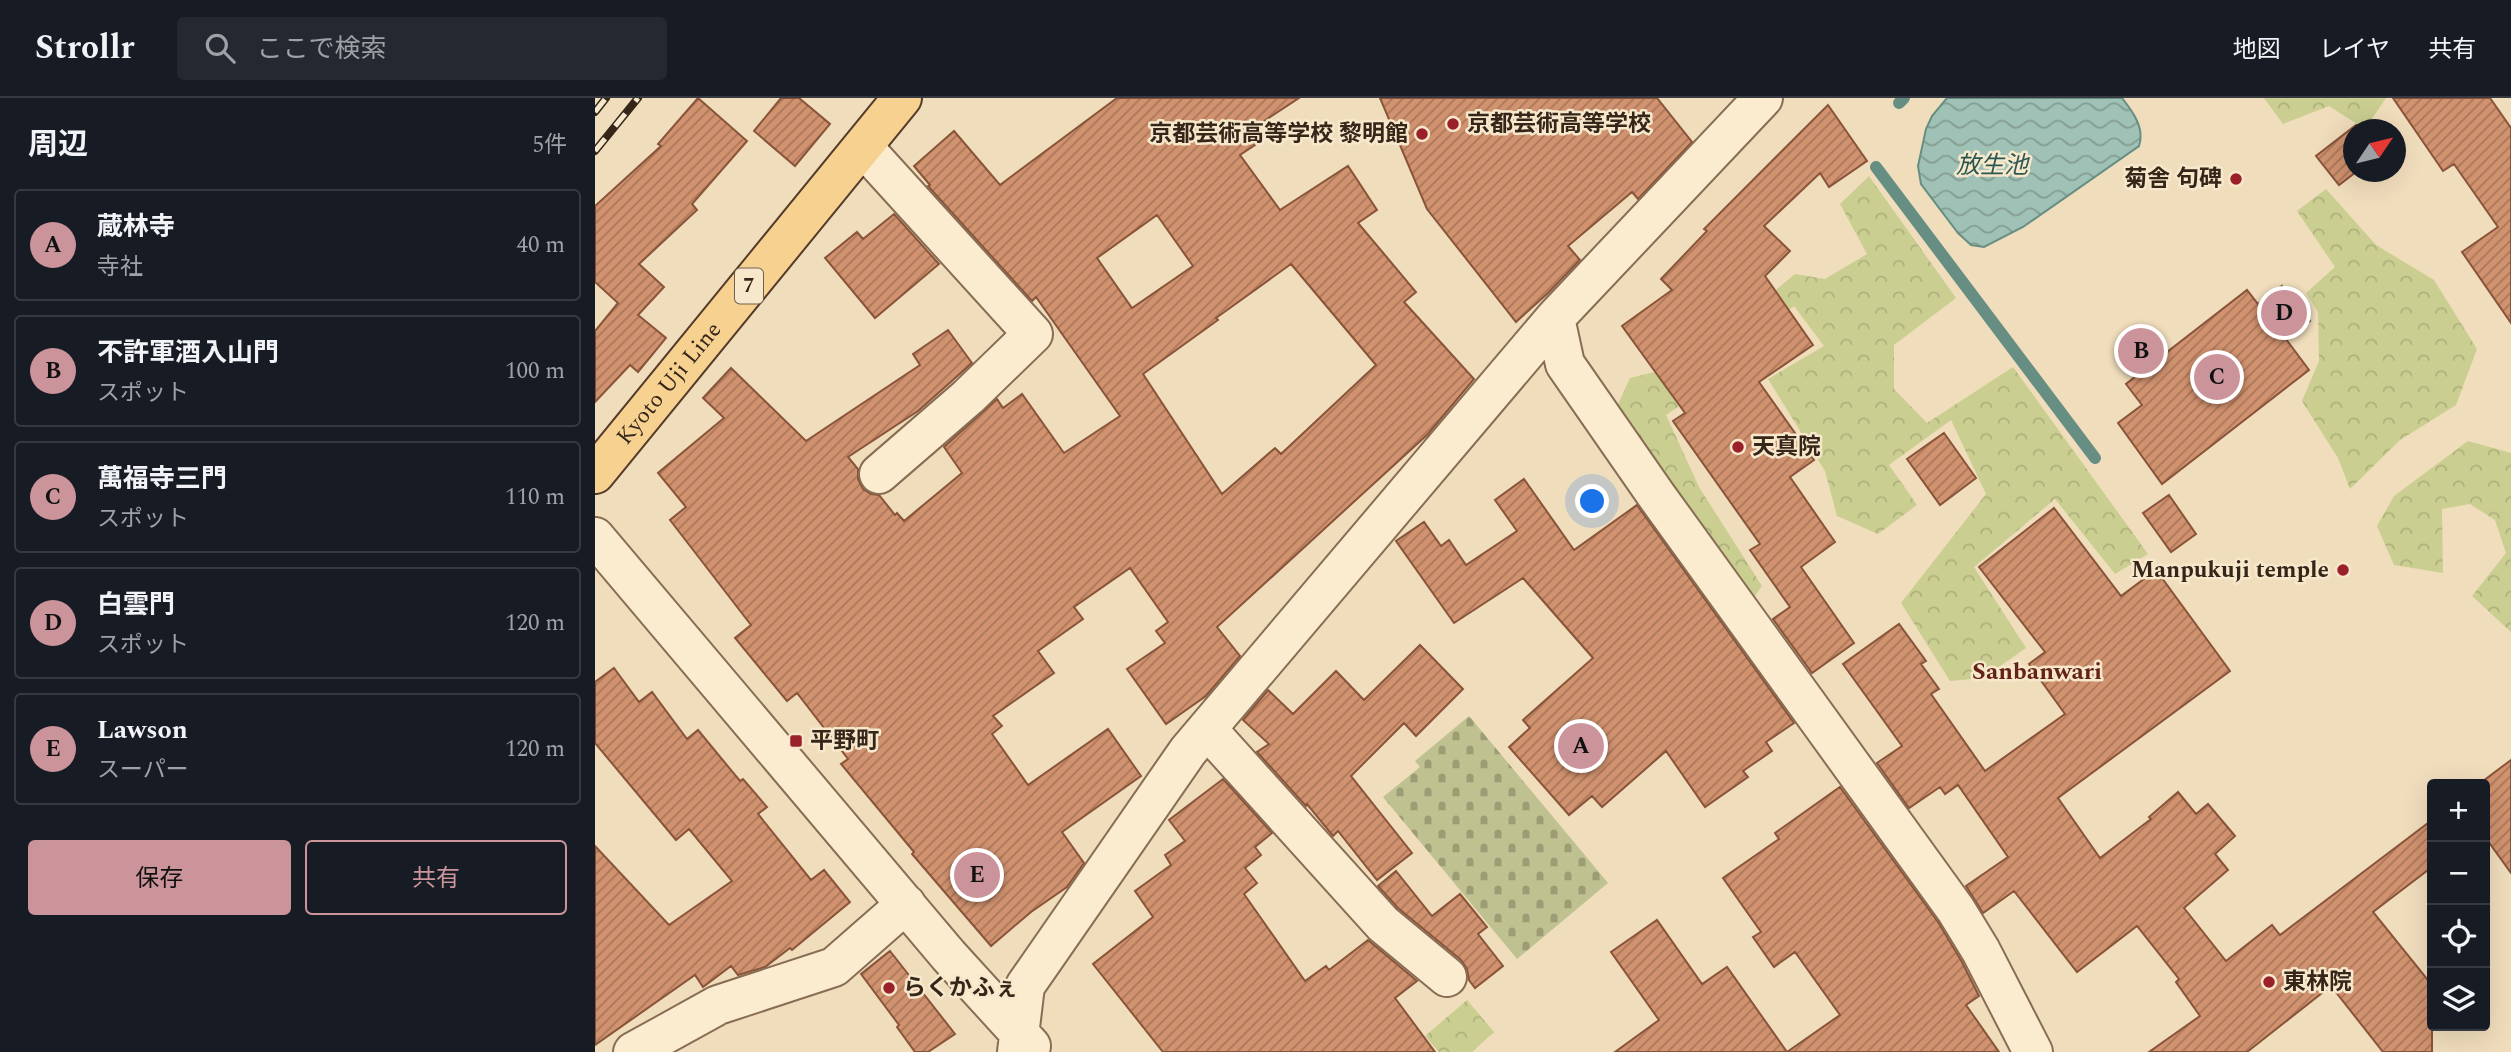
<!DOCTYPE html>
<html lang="ja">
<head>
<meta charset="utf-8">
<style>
	body { margin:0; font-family:Spectral,"Noto Sans JP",serif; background:#242831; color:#f1f3f6 }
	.controls { position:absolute; right:21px; bottom:21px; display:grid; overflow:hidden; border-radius:7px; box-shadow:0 7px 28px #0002 }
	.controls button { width:63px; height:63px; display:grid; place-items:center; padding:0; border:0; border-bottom:2px solid #363941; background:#171b24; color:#f1f3f6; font:35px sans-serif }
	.compass { position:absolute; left:1748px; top:21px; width:63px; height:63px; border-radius:50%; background:#171b24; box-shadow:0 7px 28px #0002; rotate:55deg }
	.you { position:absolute; left:998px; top:404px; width:24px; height:24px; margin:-18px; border:5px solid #fff; border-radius:50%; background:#1a73e8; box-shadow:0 0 0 10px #1a73e833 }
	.badge { display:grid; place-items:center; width:46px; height:46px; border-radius:50%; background:#ca949a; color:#111; font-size:23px; font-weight:700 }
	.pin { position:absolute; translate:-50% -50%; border:4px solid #fff; box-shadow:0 2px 7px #0006 }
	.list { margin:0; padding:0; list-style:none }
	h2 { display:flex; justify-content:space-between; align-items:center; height:91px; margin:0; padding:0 28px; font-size:30px }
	h2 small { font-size:23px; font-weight:400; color:#9ea1a6 }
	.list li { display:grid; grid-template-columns:46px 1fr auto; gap:21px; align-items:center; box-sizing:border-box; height:112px; margin:0 14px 14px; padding:0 14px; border:2px solid #363941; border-radius:7px }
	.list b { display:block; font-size:26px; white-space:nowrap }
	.list p { margin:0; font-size:23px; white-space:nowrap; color:#9ea1a6 }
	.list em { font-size:23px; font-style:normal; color:#9ea1a6 }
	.actions { display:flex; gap:14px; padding:21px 28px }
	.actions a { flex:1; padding:16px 0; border:2px solid #ca949a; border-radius:7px; text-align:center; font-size:24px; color:#ca949a }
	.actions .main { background:#ca949a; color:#111 }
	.icon { flex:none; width:38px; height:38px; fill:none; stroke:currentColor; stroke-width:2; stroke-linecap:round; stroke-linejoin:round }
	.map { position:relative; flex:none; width:1916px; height:954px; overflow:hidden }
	header { display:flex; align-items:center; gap:42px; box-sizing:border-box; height:98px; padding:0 35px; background:#171b24; border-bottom:2px solid #363941 }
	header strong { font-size:33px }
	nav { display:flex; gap:38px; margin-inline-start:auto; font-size:24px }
	.search { width:490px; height:63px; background:#242831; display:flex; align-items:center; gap:18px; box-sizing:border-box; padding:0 24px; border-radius:7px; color:#9ea1a6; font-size:26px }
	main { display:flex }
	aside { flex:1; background:#171b24 }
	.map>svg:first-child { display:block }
	.forest { fill:url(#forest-crowns) }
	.cemetery { fill:url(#cemetery-stones) }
	.water { fill:url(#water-waves); stroke:#678e83; stroke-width:2 }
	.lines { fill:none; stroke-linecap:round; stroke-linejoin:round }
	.stream { stroke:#678e83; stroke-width:12 }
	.building { fill:url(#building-hatch); stroke:#895439; stroke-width:2; fill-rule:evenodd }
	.minor-casing { stroke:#886d55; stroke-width:42 }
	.major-casing { stroke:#553b2a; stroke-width:42 }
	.minor { stroke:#fbebcf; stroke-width:38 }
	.major { stroke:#f7d190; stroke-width:38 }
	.rail-casing { stroke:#36261a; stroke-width:8 }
	.rail { stroke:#f7e8cc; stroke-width:5; stroke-dasharray:16; stroke-linecap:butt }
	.poi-dot { fill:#9a2129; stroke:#f7e8cc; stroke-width:2.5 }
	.labels { text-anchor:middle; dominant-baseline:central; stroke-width:5; stroke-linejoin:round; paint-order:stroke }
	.shield { fill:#f7e8cc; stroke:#70604f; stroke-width:2 }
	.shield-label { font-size:21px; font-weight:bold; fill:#36261a }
	.poi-label { font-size:23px; font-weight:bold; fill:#36261a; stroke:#f7e8cc; text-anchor:start }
	.street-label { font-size:23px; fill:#36261a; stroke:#f7e8cc }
	.water-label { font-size:24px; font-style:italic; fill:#295752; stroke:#f7e8cc }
	.neighbourhood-label { font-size:24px; font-weight:bold; fill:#652317; stroke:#f7e8cc }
</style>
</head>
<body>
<header>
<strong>Strollr</strong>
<div class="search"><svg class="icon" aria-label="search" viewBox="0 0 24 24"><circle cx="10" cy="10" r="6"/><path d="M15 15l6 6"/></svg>ここで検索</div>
<nav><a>地図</a><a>レイヤ</a><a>共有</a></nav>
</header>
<main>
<aside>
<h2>周辺<small>5件</small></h2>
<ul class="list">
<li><span class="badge">A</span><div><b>蔵林寺</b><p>寺社</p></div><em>40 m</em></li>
<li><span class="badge">B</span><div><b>不許軍酒入山門</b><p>スポット</p></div><em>100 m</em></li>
<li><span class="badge">C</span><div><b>萬福寺三門</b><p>スポット</p></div><em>110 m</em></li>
<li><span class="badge">D</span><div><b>白雲門</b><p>スポット</p></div><em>120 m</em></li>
<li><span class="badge">E</span><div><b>Lawson</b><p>スーパー</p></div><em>120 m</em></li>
</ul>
<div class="actions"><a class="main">保存</a><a>共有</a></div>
</aside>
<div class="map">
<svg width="1916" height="954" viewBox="0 0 1916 954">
	<defs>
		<pattern id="forest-crowns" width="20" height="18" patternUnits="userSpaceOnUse" patternTransform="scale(1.75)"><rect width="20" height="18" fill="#cace90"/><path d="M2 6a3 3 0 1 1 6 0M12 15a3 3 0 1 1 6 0" fill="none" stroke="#aeb17c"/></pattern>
		<pattern id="cemetery-stones" width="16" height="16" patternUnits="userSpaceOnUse" patternTransform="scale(1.75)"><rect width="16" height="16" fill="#bfc290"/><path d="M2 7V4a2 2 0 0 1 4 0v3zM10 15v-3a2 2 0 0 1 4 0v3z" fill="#9c9d75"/></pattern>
		<pattern id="water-waves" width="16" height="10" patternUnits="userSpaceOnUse" patternTransform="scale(1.75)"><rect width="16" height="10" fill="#a0c1b5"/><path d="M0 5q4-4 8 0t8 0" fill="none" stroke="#839d92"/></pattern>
		<pattern id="building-hatch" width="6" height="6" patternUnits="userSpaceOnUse" patternTransform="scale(1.75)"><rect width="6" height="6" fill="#d1926f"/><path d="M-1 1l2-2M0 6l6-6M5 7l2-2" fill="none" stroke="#aa775a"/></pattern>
	</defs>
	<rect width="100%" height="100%" fill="#f0ddbc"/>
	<path class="forest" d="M 1669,0 L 1791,0 L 1770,31 L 1734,8 L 1688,26 Z
		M 1274,78 L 1361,200 L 1299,247 L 1299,291 L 1332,325 L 1418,269 L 1553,456 L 1520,476 L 1460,401 L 1379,469 L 1431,550 L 1388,580 L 1355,583 L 1306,505 L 1391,396 L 1356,322 L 1294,367 L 1322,407 L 1283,436 L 1242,418 L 1230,373 L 1173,281 L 1229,248 L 1199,208 L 1154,243 L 1160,258 L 1071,317 L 1104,389 L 1167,488 L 1157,502 L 1020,313 L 1035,280 L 1072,271 L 1128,236 L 1200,176 L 1230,181 L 1272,156 L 1245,106 Z
		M 1731,91 L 1781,147 L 1839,182 L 1882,251 L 1861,307 L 1805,342 L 1755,391 L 1743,360 L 1707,303 L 1724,263 L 1723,214 L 1711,195 L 1740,169 L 1702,113 Z
		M 1873,343 L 1916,355 L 1916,534 L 1877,498 L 1911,455 L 1900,422 L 1875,406 L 1847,411 L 1848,475 L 1799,467 L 1782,428 L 1799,398 Z
		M 872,902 L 899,934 L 877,954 L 844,954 L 830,938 Z"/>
	<path class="cemetery" d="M 874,618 L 1013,785 L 922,861 L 788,699 L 825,669 L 820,663 Z"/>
	<path class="water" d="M 1352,0 L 1527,0 C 1538,14 1550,30 1544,48 L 1428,129 L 1389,149 L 1376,147 L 1363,135 L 1326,86 L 1323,68 L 1331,31 L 1337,18 Z"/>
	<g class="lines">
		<path class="stream" d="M 1304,5 L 1309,0
			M 1281,69 L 1500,360"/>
	</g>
	<path class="building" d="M 103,0 L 152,43 L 97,106 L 102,112 L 44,166 L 69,189 L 43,217 L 71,240 L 43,274 L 35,267 L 0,304 L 0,233 L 23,205 L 0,184 L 0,108 L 66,48 L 63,46 Z
		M 186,0 L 204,0 L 235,26 L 200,68 L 159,33 Z
		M 522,0 L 704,0 L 651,35 L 660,47 L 645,57 L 685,112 L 753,68 L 782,112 L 763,125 L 821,194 L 809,204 L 879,281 L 833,336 L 622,529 L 645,558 L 611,598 L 571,626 L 532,571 L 570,545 L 561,533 L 573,524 L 535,470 L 479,509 L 488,521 L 443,553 L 459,575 L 398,618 L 407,628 L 397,636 L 433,687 L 513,631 L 546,678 L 467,734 L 489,765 L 472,789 L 436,814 L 396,848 L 317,756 L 319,754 L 246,666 L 253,661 L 202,595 L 192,603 L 140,540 L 156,527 L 75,422 L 91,409 L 63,375 L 129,320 L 108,300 L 136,270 L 211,343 L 325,267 L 318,256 L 353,232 L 377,265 L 323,313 L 253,359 L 263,371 L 263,381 L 268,391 L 276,396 L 284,397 L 300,417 L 302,415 L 309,423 L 367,375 L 349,349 L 402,301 L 408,310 L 427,296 L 469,355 L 525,318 L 441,199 L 437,203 L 333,88 L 335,87 L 319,68 L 359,33 L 405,87 ZM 562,117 L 598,168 L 537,210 L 502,160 ZM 696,166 L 781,267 L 686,356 L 680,350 L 627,396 L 548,276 L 623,222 L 621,220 Z
		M 785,0 L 1062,0 L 1097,44 L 1043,101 L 1037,94 L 973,148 L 985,162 L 953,195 L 921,224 L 832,111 Z
		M 1798,0 L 1895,0 L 1916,30 L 1916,225 L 1867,154 L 1903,129 L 1859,66 L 1848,73 Z
		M 1233,7 L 1272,63 L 1234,89 L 1225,75 L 1169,128 L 1195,153 L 1170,178 L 1218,247 L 1164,284 L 1219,362 L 1195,379 L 1240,444 L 1206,469 L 1259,545 L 1217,575 L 1178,521 L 1195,509 L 1155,452 L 1165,446 L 1078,323 L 1090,315 L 1027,228 L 1077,192 L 1066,181 L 1112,133 L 1109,131 Z
		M 1761,27 L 1764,32 L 1759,32 L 1759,74 L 1761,74 L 1744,87 L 1721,58 Z
		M 299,116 L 344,166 L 280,220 L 230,160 L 262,134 L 268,141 Z
		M 1687,188 L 1715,223 L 1691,241 L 1714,272 L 1567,386 L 1523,325 L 1547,307 L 1531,286 L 1652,192 L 1663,206 Z
		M 1349,335 L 1381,380 L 1345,407 L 1312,361 Z
		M 929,381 L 979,452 L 1042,407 L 1199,625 L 1171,644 L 1177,653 L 1148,673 L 1153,679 L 1110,709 L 1071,653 L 1007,709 L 997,698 L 974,717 L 914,649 L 935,630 L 928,622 L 998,560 L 928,480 L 859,525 L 801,443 L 829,424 L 846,448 L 854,442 L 871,467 L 922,433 L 900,402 Z
		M 1574,397 L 1601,436 L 1576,454 L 1548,415 Z
		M 1459,410 L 1526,498 L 1561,472 L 1635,573 L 1463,700 L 1505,760 L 1556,721 L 1554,719 L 1583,694 L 1601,716 L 1613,706 L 1640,738 L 1620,756 L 1633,772 L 1589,810 L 1631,863 L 1677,827 L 1685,837 L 1837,722 L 1837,769 L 1778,814 L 1837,887 L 1837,954 L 1788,954 L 1736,888 L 1652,954 L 1554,954 L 1605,918 L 1581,884 L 1584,881 L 1542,828 L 1482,874 L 1419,793 L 1388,815 L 1371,788 L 1413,759 L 1363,687 L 1350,696 L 1345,689 L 1314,710 L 1282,665 L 1307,648 L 1248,566 L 1304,526 L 1331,563 L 1326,566 L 1344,591 L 1336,596 L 1390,673 L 1470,616 L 1434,566 L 1450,554 L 1384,469 Z
		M 825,547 L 868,591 L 821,638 L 809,625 L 756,678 L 817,755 L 782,782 L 743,733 L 738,738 L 712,706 L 711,708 L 662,654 L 674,646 L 648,622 L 673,592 L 698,616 L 741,573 L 769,602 Z
		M 19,570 L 44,604 L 57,594 L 92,641 L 103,632 L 145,683 L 148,681 L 172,709 L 163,716 L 216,782 L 229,772 L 255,804 L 197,852 L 195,850 L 170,869 L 143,877 L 136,868 L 108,889 L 100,877 L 0,947 L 0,748 L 74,827 L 137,783 L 94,731 L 81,742 L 0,645 L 0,584 Z
		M 1916,662 L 1916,775 L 1890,739 L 1890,686 L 1884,686 Z
		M 628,681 L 677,735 L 660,749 L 666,757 L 650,770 L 662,785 L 649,796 L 710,883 L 731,868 L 734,872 L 773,842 L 822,883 L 800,900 L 840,954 L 568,954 L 498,866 L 558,819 L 540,793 L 576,767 L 570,757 L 590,743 L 574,722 Z
		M 1245,689 L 1343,824 L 1367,864 L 1384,898 L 1371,907 L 1404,954 L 1020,954 L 1064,922 L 1016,854 L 1062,822 L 1107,886 L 1132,869 L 1192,954 L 1245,917 L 1200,854 L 1179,869 L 1158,839 L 1166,834 L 1128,780 L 1184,741 L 1180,735 Z
		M 801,773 L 837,818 L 865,796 L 892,829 L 883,836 L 908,868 L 880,890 L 874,882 L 872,871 L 866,862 L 803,810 L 783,788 Z
		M 295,853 L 360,936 L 333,954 L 320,954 L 302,929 L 304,927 L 266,876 Z"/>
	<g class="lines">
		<g class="minor-casing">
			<path id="minor" d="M 268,49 L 438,236 L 373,299 L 284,376
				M 960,220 L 970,266 L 1061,397 L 1361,812 L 1386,853 L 1438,954
				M 0,439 L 354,858 L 436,948
				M 612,631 L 788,826 L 852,879
				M 38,954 L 123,907 L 239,869 L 311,806
				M 422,954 L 430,888 L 593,653 L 960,220 L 1168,0"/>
		</g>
		<g class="major-casing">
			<g id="major">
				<path id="s1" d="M 0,376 L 307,0"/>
			</g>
		</g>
		<use href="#minor" class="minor"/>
		<use href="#major" class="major"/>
		<g class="rail-casing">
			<path id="rail" d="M 0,14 L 11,0
				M 0,53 L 43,0"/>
		</g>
		<use href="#rail" class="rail"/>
	</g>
	<g class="poi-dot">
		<circle cx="858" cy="26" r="7"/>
		<circle cx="827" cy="36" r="7"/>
		<circle cx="1641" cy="81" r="7"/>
		<circle cx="1143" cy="349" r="7"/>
		<circle cx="1748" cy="472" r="7"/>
		<rect x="194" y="636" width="14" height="14" rx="3.5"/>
		<circle cx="1674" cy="884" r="7"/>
		<circle cx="294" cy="890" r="7"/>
	</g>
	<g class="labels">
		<rect class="shield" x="140" y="170.5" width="28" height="35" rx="5"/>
		<g class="shield-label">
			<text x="154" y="188">7</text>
		</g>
		<g class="poi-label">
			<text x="872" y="26">京都芸術高等学校</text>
			<text x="813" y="36" text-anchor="end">京都芸術高等学校 黎明館</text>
			<text x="1627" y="81" text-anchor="end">菊舎 句碑</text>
			<text x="1157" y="349">天真院</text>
			<text x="1734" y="472" text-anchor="end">Manpukuji temple</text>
			<text x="215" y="643">平野町</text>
			<text x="1688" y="884">東林院</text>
			<text x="308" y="890">らくかふぇ</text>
		</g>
		<g class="street-label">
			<text stroke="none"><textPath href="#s1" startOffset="117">Kyoto Uji Line</textPath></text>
		</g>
		<g class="water-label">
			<text x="1397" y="68">放生池</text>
		</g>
		<g class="neighbourhood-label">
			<text x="1442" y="574">Sanbanwari</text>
		</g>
	</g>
</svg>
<div class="controls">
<button>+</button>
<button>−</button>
<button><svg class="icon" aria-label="locate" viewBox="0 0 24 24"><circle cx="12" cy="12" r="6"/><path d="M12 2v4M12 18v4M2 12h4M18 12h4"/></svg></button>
<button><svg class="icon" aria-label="layers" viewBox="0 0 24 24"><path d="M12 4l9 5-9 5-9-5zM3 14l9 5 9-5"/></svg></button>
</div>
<svg class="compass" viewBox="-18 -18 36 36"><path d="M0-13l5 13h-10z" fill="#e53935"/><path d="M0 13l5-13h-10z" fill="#9ea1a6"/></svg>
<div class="you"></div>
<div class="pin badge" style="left:986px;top:648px">A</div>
<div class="pin badge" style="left:1546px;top:253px">B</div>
<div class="pin badge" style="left:1622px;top:279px">C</div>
<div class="pin badge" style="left:1689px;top:215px">D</div>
<div class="pin badge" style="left:382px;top:777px">E</div>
</div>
</main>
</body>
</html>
